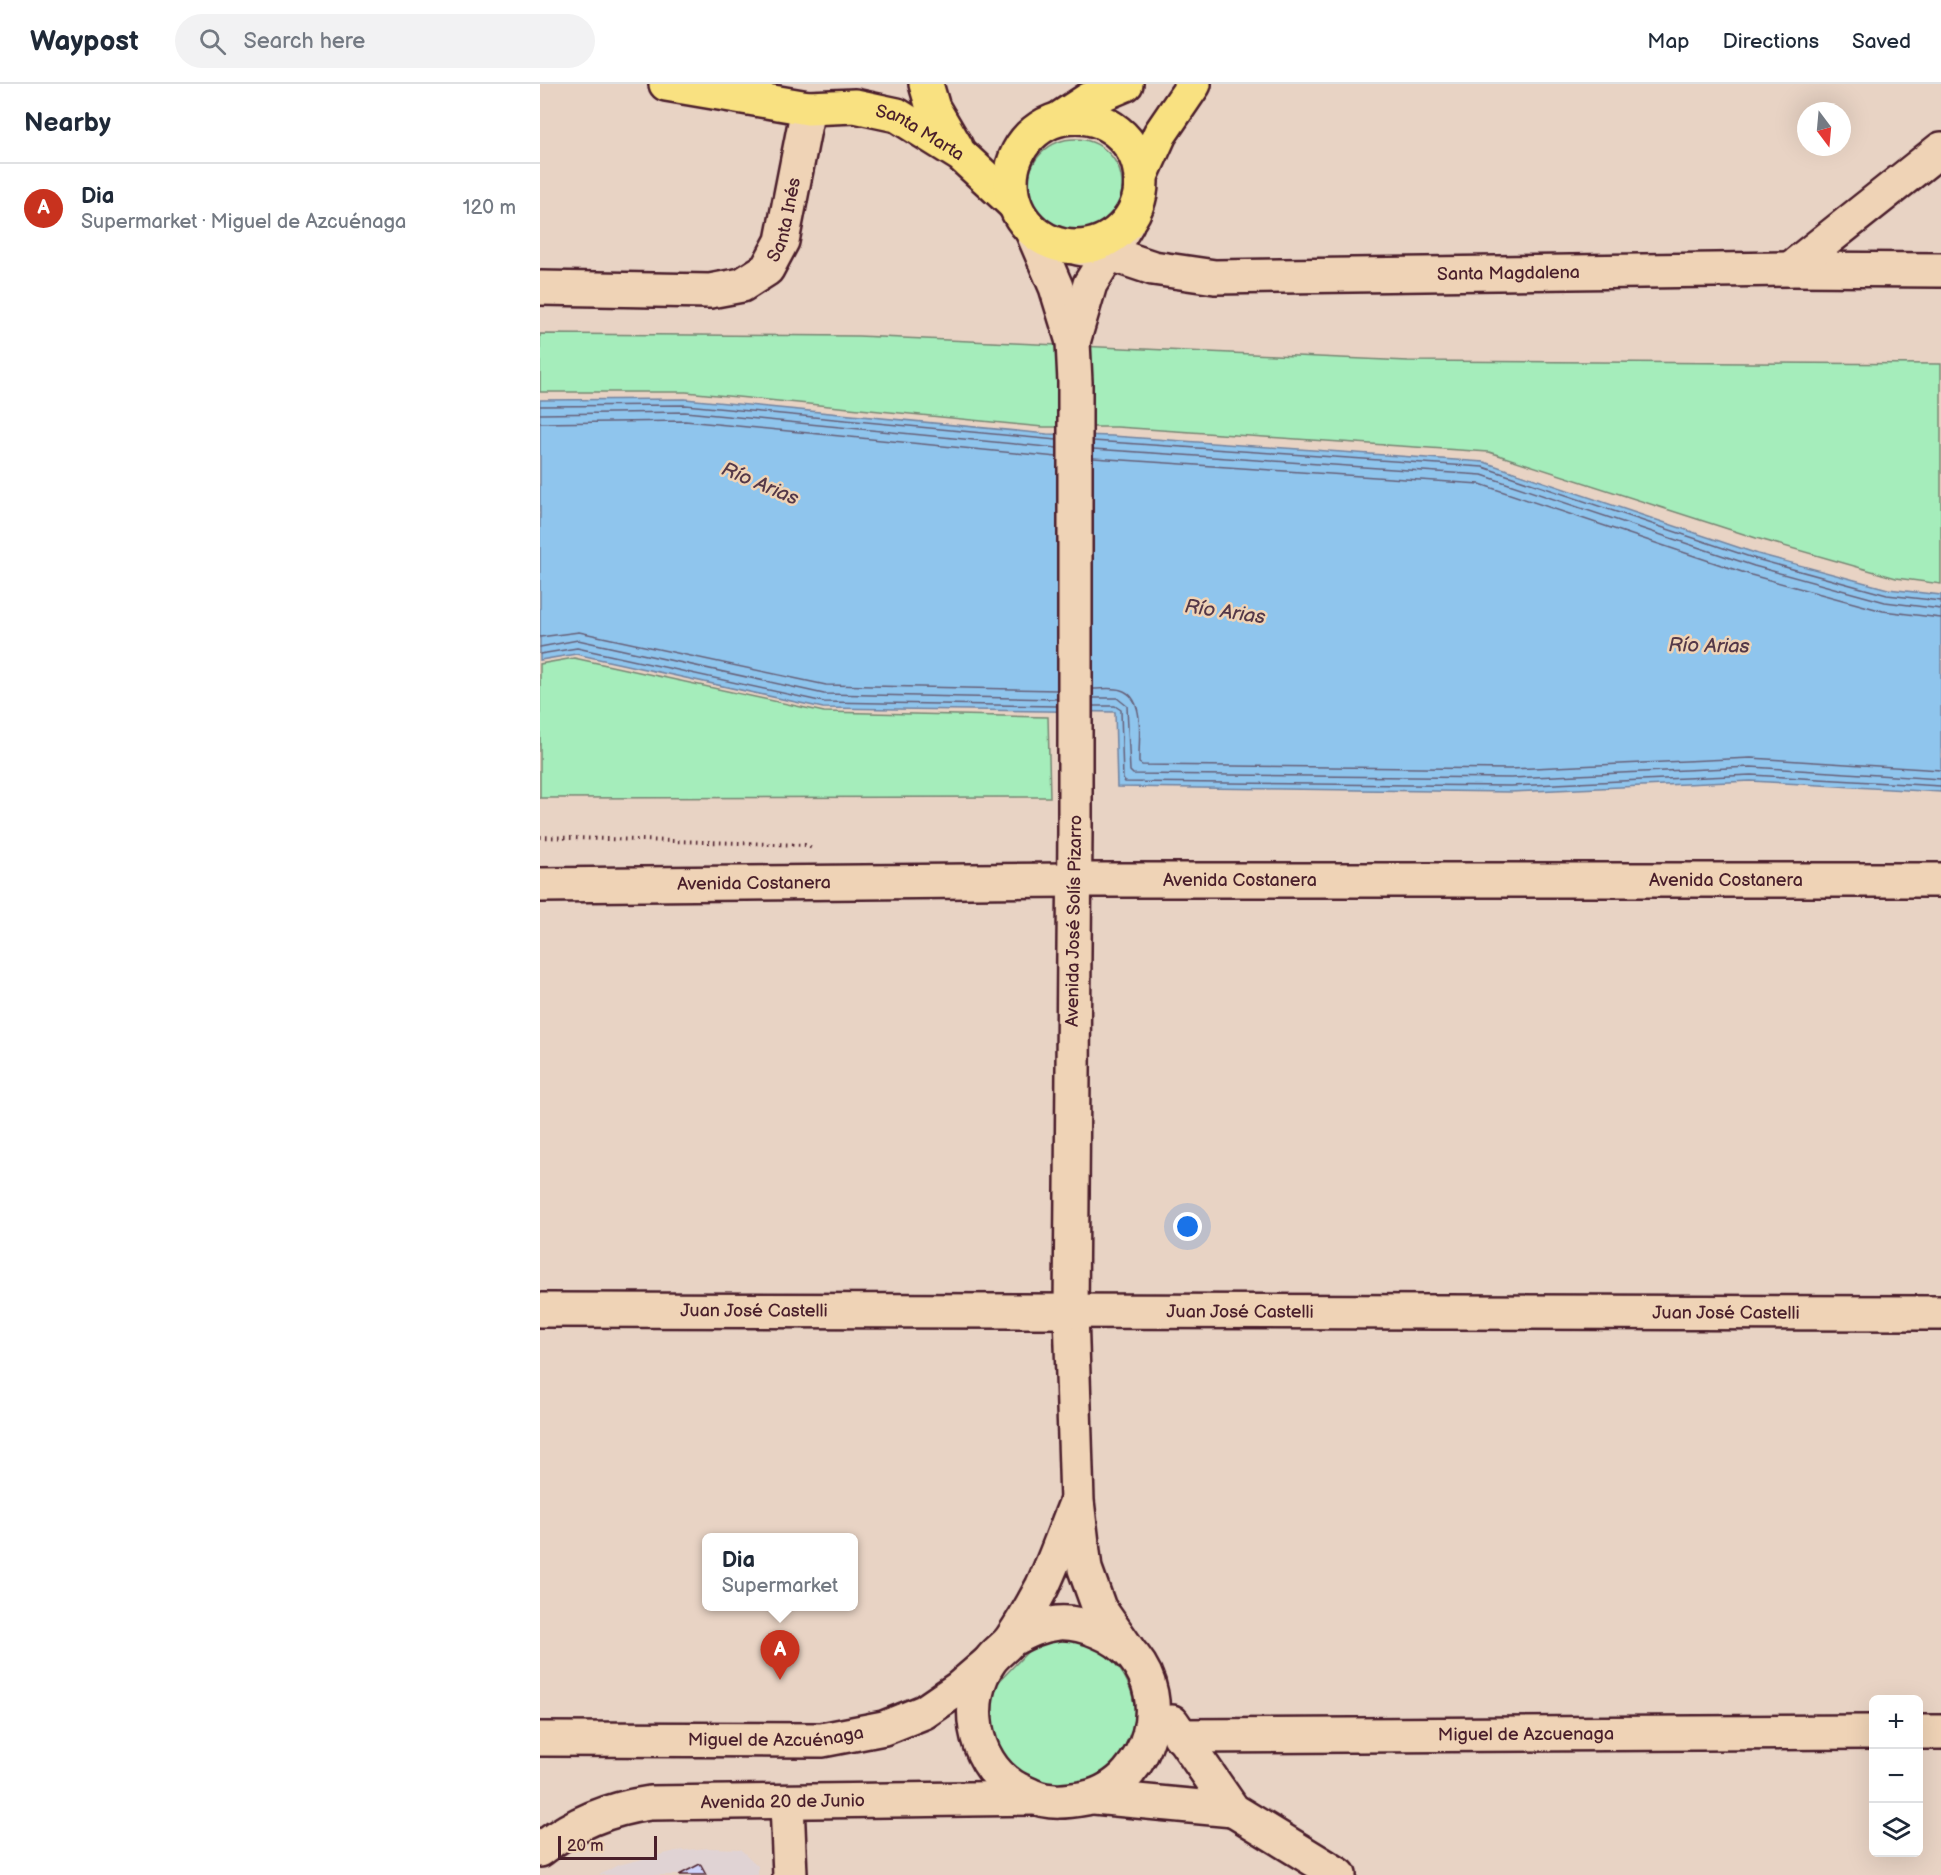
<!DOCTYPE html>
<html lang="en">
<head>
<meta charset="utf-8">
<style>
	body { margin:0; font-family:"Balsamiq Sans",sans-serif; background:#f2f2f3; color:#1f2937 }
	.controls { position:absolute; right:18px; bottom:18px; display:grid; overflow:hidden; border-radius:9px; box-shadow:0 6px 24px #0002 }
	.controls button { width:54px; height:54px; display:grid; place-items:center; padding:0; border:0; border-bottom:2px solid #e0e1e3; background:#fff; color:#1f2937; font:30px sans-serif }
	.compass { position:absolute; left:1257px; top:18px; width:54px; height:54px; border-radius:50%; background:#fff; box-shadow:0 6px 24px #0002; rotate:164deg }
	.scale { position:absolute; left:18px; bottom:15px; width:99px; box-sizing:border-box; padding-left:6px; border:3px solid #4a1f2b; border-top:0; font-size:16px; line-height:21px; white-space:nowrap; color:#4a1f2b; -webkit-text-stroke:4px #efd3b6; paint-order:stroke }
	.you { position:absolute; left:648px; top:1143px; width:21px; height:21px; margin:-15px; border:4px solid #fff; border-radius:50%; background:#1a73e8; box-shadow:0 0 0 9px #1a73e833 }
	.badge { display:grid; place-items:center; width:39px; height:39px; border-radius:50%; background:#c8321e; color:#fff; font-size:20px; font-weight:700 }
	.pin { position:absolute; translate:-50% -50px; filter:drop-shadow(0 2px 3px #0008) }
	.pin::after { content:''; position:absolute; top:32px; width:21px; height:18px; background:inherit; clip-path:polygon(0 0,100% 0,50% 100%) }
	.popup { position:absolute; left:162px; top:1449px; width:156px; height:78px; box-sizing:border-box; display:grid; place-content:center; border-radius:9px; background:#fff; filter:drop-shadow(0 2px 4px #0005); font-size:20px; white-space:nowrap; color:#747a83 }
	.popup b { font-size:22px; color:#1f2937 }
	.popup::after { content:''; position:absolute; left:50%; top:100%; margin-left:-12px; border:12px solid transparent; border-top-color:#fff }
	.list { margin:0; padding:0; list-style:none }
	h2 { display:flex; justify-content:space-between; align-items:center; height:78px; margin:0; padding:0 24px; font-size:26px }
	h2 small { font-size:20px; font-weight:400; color:#747a83 }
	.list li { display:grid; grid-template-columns:39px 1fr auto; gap:18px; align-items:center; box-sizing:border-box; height:90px; padding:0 24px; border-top:2px solid #e0e1e3 }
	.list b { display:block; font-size:22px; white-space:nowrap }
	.list p { margin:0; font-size:20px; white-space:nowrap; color:#747a83 }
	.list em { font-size:20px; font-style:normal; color:#747a83 }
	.icon { flex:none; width:33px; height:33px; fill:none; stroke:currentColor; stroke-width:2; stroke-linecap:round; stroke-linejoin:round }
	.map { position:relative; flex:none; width:1401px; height:1791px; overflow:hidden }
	header { display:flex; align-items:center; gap:36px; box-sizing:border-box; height:84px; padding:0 30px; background:#fff; border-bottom:2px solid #e0e1e3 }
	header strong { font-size:28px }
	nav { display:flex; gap:33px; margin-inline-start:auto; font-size:21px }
	.search { width:420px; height:54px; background:#f2f2f3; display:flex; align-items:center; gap:15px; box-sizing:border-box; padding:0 21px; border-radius:33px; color:#747a83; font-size:22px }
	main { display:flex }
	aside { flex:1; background:#fff }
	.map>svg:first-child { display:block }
	.built { fill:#e0d3d4 }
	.green { fill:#a5edbb; stroke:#788673; stroke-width:1.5 }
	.water { fill:#8fc5ed; stroke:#73839f; stroke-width:1.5 }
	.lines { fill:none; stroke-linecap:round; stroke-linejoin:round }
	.shore { stroke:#666179; stroke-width:1.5 }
	.building { fill:#ced3fb; stroke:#4a1f2b; stroke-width:1.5 }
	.minor-casing { stroke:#4a1f2b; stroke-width:38 }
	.major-casing { stroke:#4a1f2b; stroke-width:38 }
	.path { stroke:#4a1f2b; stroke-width:4; stroke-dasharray:1.5 4.5; stroke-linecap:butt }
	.minor { stroke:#efd3b6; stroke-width:33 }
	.major { stroke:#f9e181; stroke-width:33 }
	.labels { text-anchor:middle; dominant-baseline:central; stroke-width:5; stroke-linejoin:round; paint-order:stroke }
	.street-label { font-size:18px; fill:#4a1f2b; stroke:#efd3b6 }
	.water-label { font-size:20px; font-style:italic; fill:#543848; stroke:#efd3b6 }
</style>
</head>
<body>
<header>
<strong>Waypost</strong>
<div class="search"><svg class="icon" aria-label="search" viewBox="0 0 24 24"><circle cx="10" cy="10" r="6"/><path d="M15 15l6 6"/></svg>Search here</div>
<nav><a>Map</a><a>Directions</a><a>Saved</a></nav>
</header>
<main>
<aside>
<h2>Nearby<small></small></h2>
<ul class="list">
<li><span class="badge">A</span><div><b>Dia</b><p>Supermarket · Miguel de Azcuénaga</p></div><em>120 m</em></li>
</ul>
</aside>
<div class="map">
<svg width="1401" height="1791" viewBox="0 0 1401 1791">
	<rect width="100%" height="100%" fill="#e8d3c4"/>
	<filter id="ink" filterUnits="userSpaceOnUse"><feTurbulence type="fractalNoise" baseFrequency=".0167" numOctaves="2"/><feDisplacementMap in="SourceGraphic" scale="12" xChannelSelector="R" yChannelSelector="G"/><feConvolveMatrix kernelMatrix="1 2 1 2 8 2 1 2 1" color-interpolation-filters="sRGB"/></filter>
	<g filter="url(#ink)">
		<path class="built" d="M 168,1764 L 200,1765 L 218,1782 L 218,1791 L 59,1791 L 78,1781 L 136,1767 Z"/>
		<path class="green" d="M488 102a47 47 0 1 1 94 0a47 47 0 1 1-94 0Z
			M 0,250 L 318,252 L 868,277 L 1401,280 L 1401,500 L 1356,494 L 1216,454 L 949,368 L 577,343 L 503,343 L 146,308 L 0,308 Z
			M 34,574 L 284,628 L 508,633 L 510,713 L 0,714 L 0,580 Z
			M 524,1552 C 539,1557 554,1560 566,1571 C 607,1605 603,1663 561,1694 C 549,1702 526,1703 512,1707 L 451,1670 L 445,1612 L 498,1557 Z"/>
		<path class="water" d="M 145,315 L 507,350 L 572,352 L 944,378 L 1218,470 L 1348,505 L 1401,511 L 1401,708 L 1211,697 L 971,708 L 577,703 L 575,628 L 283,624 L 36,570 L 0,576 L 0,316 Z"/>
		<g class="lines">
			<path class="shore" d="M 0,322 L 145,321 L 517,356
				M 0,330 L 145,328 L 517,364
				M 0,339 L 145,337 L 517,373
				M 553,357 L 943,383 L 1216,475 L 1347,511 L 1401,517
				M 553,365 L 942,391 L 1214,482 L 1345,518 L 1401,525
				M 553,374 L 940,400 L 1211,491 L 1343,527 L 1401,534
				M 0,553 L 39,548 L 286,601 L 517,606
				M 0,563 L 38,556 L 284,610 L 517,615
				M 0,570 L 37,564 L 284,618 L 517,622
				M 553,605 C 562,605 573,603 581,606 C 607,614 598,658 599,679 L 602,681 L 970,685 L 1211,674 L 1401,686
				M 553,614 L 577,614 L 587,622 L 590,687 L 593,690 L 971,694 L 1211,683 L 1401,695
				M 553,622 L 575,622 L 581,626 L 583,695 L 585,698 L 971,702 L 1211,691 L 1401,702"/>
		</g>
		<path class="building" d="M 160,1780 L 166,1791 L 139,1791 Z"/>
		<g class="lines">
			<g class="minor-casing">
				<g id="minor">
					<path d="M 492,147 L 516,203 L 533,258 L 535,298 L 535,746 L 531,1229 L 537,1417 L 545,1485 L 559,1524 L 589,1567"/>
					<path id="s1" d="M 538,164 L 571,170 L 613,184 L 675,193 L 1250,185 L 1401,186"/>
					<path d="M 1250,185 L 1401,65"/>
					<path id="s2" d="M 0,204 L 170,207 L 202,201 L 227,185 L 242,157 L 268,24"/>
					<path d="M 533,258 L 550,200 L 587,140"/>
					<path id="s3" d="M 0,801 L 533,796 L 1401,796"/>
					<path id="s4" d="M 0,1226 L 1401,1229"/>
					<path d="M 471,1556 C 486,1548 500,1541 518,1539 C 531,1538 546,1542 558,1547 C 618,1571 629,1642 588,1689 C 578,1701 561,1711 546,1714 C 529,1717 509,1720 492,1712 C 486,1709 478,1706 472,1702 C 432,1676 423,1615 450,1577 C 456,1568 466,1563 472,1554 C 483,1538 493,1520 502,1503 C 515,1476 525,1446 536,1419"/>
					<path d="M 632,1638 L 693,1726 L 799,1791"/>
					<path d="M 1378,1648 L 1401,1648"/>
					<path id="s5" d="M 640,1652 L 1334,1648"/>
					<path id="s6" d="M 0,1655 L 282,1656 L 344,1644 L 384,1628 L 419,1604 L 448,1579"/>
					<path d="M 554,1713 L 693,1726"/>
					<path d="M 247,1719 L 250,1791"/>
					<path id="s7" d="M 0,1766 C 33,1739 68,1725 110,1719 L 495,1714"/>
				</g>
			</g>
			<g class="major-casing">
				<g id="major">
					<path id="s8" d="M 126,0 L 268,24 L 315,22 L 357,31 L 421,71 L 474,120"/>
					<path d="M 386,0 L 393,24 L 416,63"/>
					<circle cx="536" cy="98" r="65"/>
					<path d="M 522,33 L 548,16 L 586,0"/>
					<path d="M 602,90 L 620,50 L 654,0"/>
				</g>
			</g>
			<path class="path" d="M 0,753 L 265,761 L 272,764"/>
			<use href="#minor" class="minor"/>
			<use href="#major" class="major"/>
		</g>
	</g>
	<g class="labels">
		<g class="street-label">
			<text stroke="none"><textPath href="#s8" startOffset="262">Santa Marta</textPath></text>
			<text stroke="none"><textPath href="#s2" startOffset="285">Santa Inés</textPath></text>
			<text stroke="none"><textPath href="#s1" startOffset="434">Santa Magdalena</textPath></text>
			<text stroke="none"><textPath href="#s3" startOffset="700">Avenida Costanera</textPath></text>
			<text stroke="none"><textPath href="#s3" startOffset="1186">Avenida Costanera</textPath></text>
			<text stroke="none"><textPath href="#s3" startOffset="214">Avenida Costanera</textPath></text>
			<text transform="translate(534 837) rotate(-89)">Avenida José Solís Pizarro</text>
			<text stroke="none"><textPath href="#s4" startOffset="214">Juan José Castelli</textPath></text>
			<text stroke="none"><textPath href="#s4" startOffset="700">Juan José Castelli</textPath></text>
			<text stroke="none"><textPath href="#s4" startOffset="1186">Juan José Castelli</textPath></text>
			<text stroke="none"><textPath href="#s5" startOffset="346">Miguel de Azcuenaga</textPath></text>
			<text stroke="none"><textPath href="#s6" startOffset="236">Miguel de Azcuénaga</textPath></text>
			<text stroke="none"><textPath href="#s7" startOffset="254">Avenida 20 de Junio</textPath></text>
		</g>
		<g class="water-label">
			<text transform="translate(220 400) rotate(23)">Río Arias</text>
			<text transform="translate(685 528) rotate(8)">Río Arias</text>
			<text transform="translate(1169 562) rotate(1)">Río Arias</text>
		</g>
	</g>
</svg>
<div class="controls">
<button>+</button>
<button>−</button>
<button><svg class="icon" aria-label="layers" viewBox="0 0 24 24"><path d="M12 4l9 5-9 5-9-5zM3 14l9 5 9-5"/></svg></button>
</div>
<svg class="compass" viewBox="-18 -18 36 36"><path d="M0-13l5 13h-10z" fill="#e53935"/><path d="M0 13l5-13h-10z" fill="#747a83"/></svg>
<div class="scale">20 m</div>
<div class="you"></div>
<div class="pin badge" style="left:240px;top:1596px">A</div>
<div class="popup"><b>Dia</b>Supermarket</div>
</div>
</main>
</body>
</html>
